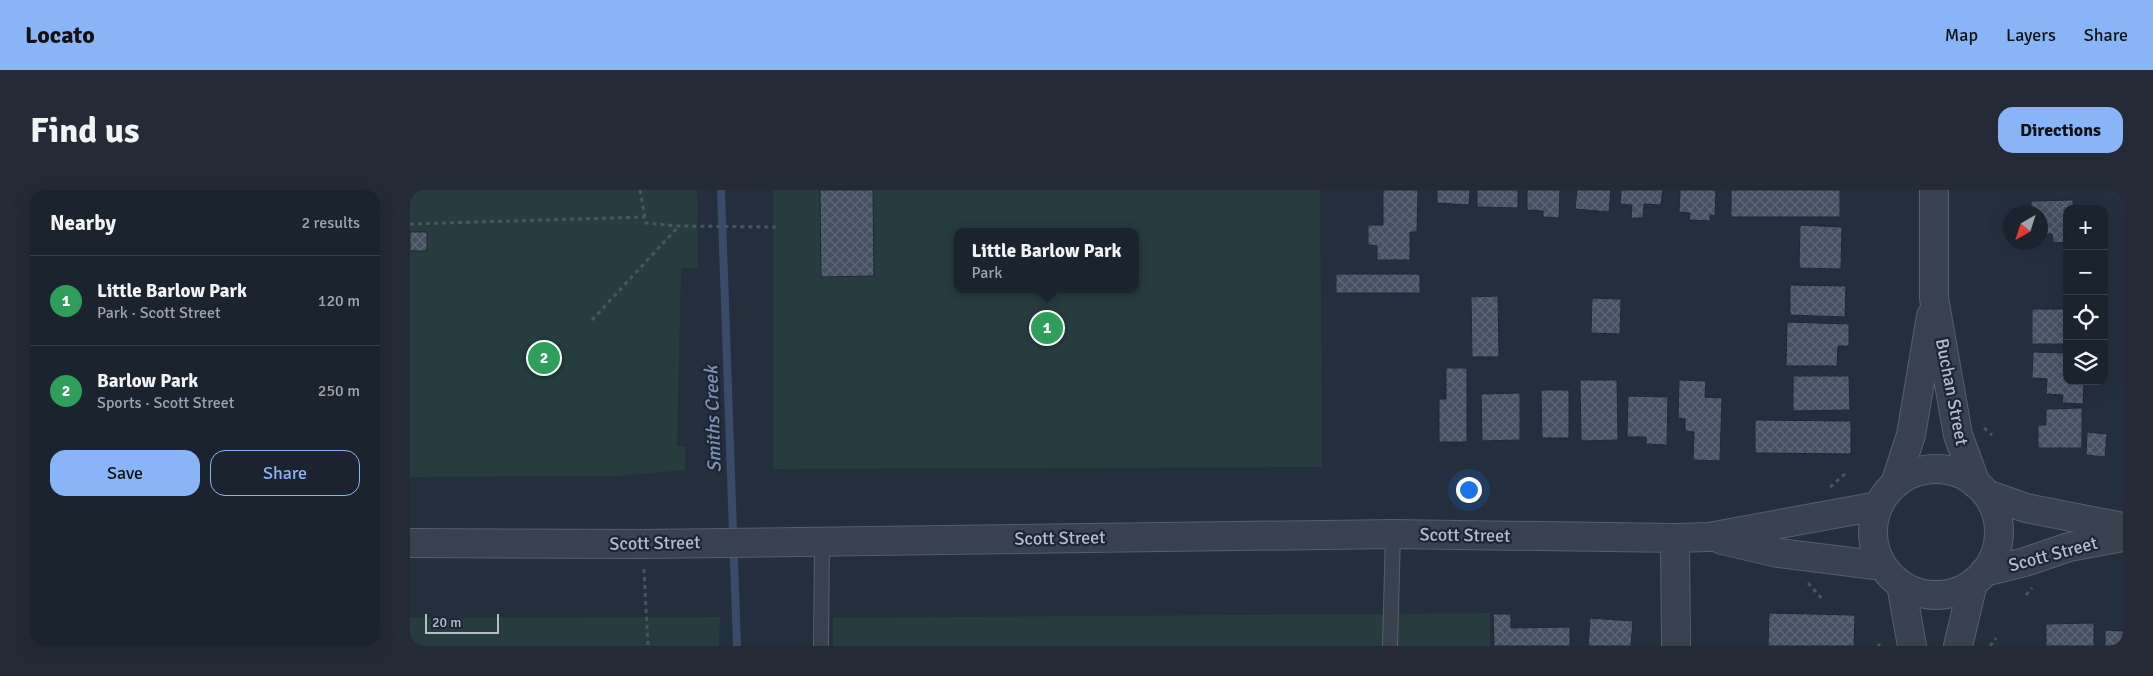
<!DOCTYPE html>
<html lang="en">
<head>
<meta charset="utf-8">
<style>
	body { margin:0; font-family:Signika,sans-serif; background:#242b36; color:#f1f3f6 }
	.controls { position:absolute; right:15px; top:15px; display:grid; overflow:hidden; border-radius:10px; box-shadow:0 5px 20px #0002 }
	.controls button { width:45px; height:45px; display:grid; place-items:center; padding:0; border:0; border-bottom:1px solid #39404a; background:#1b232e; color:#f1f3f6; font:25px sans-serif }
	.compass { position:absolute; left:1593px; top:15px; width:45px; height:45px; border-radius:50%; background:#1b232e; box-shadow:0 5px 20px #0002; rotate:219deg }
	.scale { position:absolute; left:15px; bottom:12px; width:74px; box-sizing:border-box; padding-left:5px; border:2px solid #b4bcc9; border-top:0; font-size:14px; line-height:18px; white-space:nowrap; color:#b4bcc9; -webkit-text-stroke:4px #1d2633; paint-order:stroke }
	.you { position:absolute; left:1058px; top:299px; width:18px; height:18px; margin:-12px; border:4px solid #fff; border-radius:50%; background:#1a73e8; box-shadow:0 0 0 8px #1a73e833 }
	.badge { display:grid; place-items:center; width:32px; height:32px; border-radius:50%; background:#8ab4f8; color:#fff; font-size:16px; font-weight:700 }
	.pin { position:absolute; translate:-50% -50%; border:2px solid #fff; box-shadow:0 1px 5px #0006 }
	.popup { position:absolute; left:544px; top:38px; width:185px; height:65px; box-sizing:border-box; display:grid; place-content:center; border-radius:10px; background:#1b232e; filter:drop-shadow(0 1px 4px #0005); font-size:16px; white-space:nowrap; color:#a0a4aa }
	.popup b { font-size:19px; color:#f1f3f6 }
	.popup::after { content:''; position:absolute; left:50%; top:100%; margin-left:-10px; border:10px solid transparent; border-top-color:#1b232e }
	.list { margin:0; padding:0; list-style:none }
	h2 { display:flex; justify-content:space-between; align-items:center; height:65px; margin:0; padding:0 20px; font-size:21px }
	h2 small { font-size:16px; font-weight:400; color:#a0a4aa }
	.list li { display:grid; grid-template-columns:32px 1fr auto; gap:15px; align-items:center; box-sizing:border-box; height:90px; padding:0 20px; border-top:1px solid #39404a }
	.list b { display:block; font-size:19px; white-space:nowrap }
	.list p { margin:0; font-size:16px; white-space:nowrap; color:#a0a4aa }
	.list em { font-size:16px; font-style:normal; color:#a0a4aa }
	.actions { display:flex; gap:10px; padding:15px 20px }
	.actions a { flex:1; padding:11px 0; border:1px solid #8ab4f8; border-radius:15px; text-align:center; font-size:18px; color:#8ab4f8 }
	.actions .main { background:#8ab4f8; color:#111 }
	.icon { flex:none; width:28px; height:28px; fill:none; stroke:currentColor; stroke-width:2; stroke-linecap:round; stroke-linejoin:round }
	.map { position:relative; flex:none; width:1713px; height:456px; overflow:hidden; border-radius:15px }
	header { display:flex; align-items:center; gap:30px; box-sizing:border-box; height:70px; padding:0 25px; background:#8ab4f8; color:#111 }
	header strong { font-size:24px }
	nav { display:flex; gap:28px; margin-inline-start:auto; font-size:18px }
	.intro { display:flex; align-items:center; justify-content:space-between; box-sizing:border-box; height:120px; padding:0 30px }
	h1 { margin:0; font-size:35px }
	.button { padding:12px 22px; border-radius:15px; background:#8ab4f8; color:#111; font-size:18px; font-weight:700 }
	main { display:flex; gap:30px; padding:0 30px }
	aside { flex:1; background:#1b232e; border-radius:15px; box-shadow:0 5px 20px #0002 }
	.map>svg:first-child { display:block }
	.park { fill:#263c3f; fill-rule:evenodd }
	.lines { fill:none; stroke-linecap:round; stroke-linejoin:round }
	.stream { stroke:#394c67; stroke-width:8 }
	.building { fill:url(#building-cross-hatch); stroke:#1f2835 }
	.service-casing { stroke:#565f6c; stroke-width:16 }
	.minor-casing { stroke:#565f6c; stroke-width:30 }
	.path { stroke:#44595c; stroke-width:3; stroke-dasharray:4 4; stroke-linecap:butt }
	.service { stroke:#38414e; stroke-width:14 }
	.minor { stroke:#38414e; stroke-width:28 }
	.labels { text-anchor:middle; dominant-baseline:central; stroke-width:4.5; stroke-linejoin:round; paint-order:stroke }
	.street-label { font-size:18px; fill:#b4bcc9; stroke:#1d2633 }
	.water-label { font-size:19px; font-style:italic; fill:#7c92b1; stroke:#1d2633 }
</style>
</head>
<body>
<header>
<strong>Locato</strong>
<nav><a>Map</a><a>Layers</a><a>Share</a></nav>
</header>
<div class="intro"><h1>Find us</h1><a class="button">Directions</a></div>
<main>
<aside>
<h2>Nearby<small>2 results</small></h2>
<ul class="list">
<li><span class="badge" style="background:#2e9e5b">1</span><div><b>Little Barlow Park</b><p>Park · Scott Street</p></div><em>120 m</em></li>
<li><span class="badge" style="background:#2e9e5b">2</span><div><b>Barlow Park</b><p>Sports · Scott Street</p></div><em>250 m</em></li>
</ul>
<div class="actions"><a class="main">Save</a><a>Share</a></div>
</aside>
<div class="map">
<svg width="1713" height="456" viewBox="0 0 1713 456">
	<defs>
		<pattern id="building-cross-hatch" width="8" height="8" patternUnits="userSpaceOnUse" patternTransform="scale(1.25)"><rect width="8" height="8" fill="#455162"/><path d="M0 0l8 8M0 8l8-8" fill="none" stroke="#5d6877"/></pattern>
	</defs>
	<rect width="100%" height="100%" fill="#242f3e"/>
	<path class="park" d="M 0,0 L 287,0 L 288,78 L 271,78 L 267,256 L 275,257 L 275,280 L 208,286 L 0,287 Z
		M 363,0 L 910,0 L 912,277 L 363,279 ZM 548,42 L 726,42 L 726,99 L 548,99 Z
		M 1080,423 L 1080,456 L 423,456 L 423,428 Z
		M 310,427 L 309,456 L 0,456 L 0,428 Z"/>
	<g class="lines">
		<path class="stream" d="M 311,0 L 327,456"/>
	</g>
	<path class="building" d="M 410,0 L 463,0 L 464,86 L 411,87 Z
		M 973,0 L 1008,0 L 1007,42 L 1000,42 L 1000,70 L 967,70 L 967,56 L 958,55 L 958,35 L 973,35 Z
		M 1027,0 L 1060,0 L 1059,15 L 1027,13 Z
		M 1067,0 L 1108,0 L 1108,18 L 1067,17 Z
		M 1117,0 L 1150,0 L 1149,28 L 1133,27 L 1133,21 L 1117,20 Z
		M 1167,0 L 1201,0 L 1199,22 L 1165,19 Z
		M 1211,0 L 1253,0 L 1251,15 L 1234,14 L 1233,28 L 1221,28 L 1222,15 L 1210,14 Z
		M 1270,0 L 1306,0 L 1305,26 L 1300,25 L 1300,31 L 1279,30 L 1280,23 L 1269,22 Z
		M 1321,0 L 1430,0 L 1430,27 L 1321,27 Z
		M 1663,10 L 1663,19 L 1657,19 L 1657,52 L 1643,53 L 1642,44 L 1630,44 L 1630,22 L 1621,22 L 1621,11 Z
		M 1390,35 L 1432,37 L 1431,79 L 1389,78 Z
		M 0,42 L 17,42 L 17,61 L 0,61 Z
		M 926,84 L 1010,84 L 1010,103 L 926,103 Z
		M 1380,95 L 1436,96 L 1435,127 L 1380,125 Z
		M 1088,106 L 1089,167 L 1062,167 L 1061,107 Z
		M 1182,108 L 1211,109 L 1210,144 L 1181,143 Z
		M 1622,119 L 1657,119 L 1657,154 L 1622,154 Z
		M 1377,132 L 1439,134 L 1439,156 L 1428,156 L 1427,176 L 1376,176 Z
		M 1623,162 L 1657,163 L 1657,191 L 1674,191 L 1673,214 L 1652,213 L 1653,205 L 1636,204 L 1637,189 L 1622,188 Z
		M 1036,178 L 1057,178 L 1057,252 L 1029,252 L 1029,209 L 1036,209 Z
		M 1383,186 L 1439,186 L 1440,220 L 1383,221 Z
		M 1170,190 L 1207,190 L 1208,250 L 1171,251 Z
		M 1269,190 L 1296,191 L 1295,207 L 1312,208 L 1310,271 L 1283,270 L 1284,242 L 1275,241 L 1275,229 L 1268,228 Z
		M 1131,200 L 1159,200 L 1159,248 L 1132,248 Z
		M 1110,203 L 1110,250 L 1072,251 L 1071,204 Z
		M 1218,206 L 1258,207 L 1257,255 L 1236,254 L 1236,247 L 1217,247 Z
		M 1672,218 L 1672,258 L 1628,258 L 1628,235 L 1636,235 L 1636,219 Z
		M 1345,230 L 1441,231 L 1441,264 L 1345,263 Z
		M 1677,242 L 1697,244 L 1695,267 L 1676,265 Z
		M 1359,423 L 1445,425 L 1444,456 L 1358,456 Z
		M 1083,424 L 1101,424 L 1101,438 L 1160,437 L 1160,456 L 1084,456 Z
		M 1180,428 L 1223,431 L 1221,456 L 1178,456 Z
		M 1684,433 L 1684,456 L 1636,456 L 1636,434 Z
		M 1695,440 L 1713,441 L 1713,456 L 1695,456 Z"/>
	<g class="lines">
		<g class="service-casing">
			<path id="service" d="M 411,456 L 412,351
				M 980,456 L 983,344"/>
		</g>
		<g class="minor-casing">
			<path id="minor" d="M 1524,0 L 1524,108 L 1548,245 L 1566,294
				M1463 342a63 63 0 1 1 126 0a63 63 0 1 1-126 0Z
				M 1485,294 L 1501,245 L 1521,126
				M 1576,304 L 1616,318 L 1713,337
				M 1265,348 L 1266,456
				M 1312,350 L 1368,363 L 1473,376
				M 0,353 L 233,354 L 983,344 L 1265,348 L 1299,347 L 1468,316
				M 1574,382 L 1615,372 L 1659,357 L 1713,347
				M 1491,394 L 1502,456
				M 1548,456 L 1563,393"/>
		</g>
		<path class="path" d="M 230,0 L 236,33 L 269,36 L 366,37
			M 0,34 L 235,27
			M 182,130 L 268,37
			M 1574,238 L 1582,245
			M 1420,297 L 1436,283
			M 234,379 L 238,456
			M 1398,393 L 1414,411
			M 1616,405 L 1622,398
			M 1468,454 L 1470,456
			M 1580,456 L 1586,448"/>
		<use href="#service" class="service"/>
		<use href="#minor" class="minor"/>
	</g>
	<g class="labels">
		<g class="street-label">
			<text transform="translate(1542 202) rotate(79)">Buchan Street</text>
			<text transform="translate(1055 345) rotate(1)">Scott Street</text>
			<text transform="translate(650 348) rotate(-1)">Scott Street</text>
			<text transform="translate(245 353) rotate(-1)">Scott Street</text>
			<text transform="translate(1643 364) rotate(-15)">Scott Street</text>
		</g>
		<g class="water-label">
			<text transform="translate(303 229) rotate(-92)">Smiths Creek</text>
		</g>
	</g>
</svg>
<div class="controls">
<button>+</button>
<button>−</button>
<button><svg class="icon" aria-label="locate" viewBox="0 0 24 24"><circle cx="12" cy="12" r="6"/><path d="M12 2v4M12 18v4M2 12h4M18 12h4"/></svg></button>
<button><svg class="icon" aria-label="layers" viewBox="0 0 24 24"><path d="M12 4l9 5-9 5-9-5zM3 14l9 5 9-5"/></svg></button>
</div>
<svg class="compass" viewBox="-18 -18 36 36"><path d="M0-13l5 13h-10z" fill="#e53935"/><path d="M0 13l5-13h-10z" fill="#a0a4aa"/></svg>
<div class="scale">20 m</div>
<div class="you"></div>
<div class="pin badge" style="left:637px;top:138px;background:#2e9e5b">1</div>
<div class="popup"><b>Little Barlow Park</b>Park</div>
<div class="pin badge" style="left:134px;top:168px;background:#2e9e5b">2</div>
</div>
</main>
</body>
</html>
